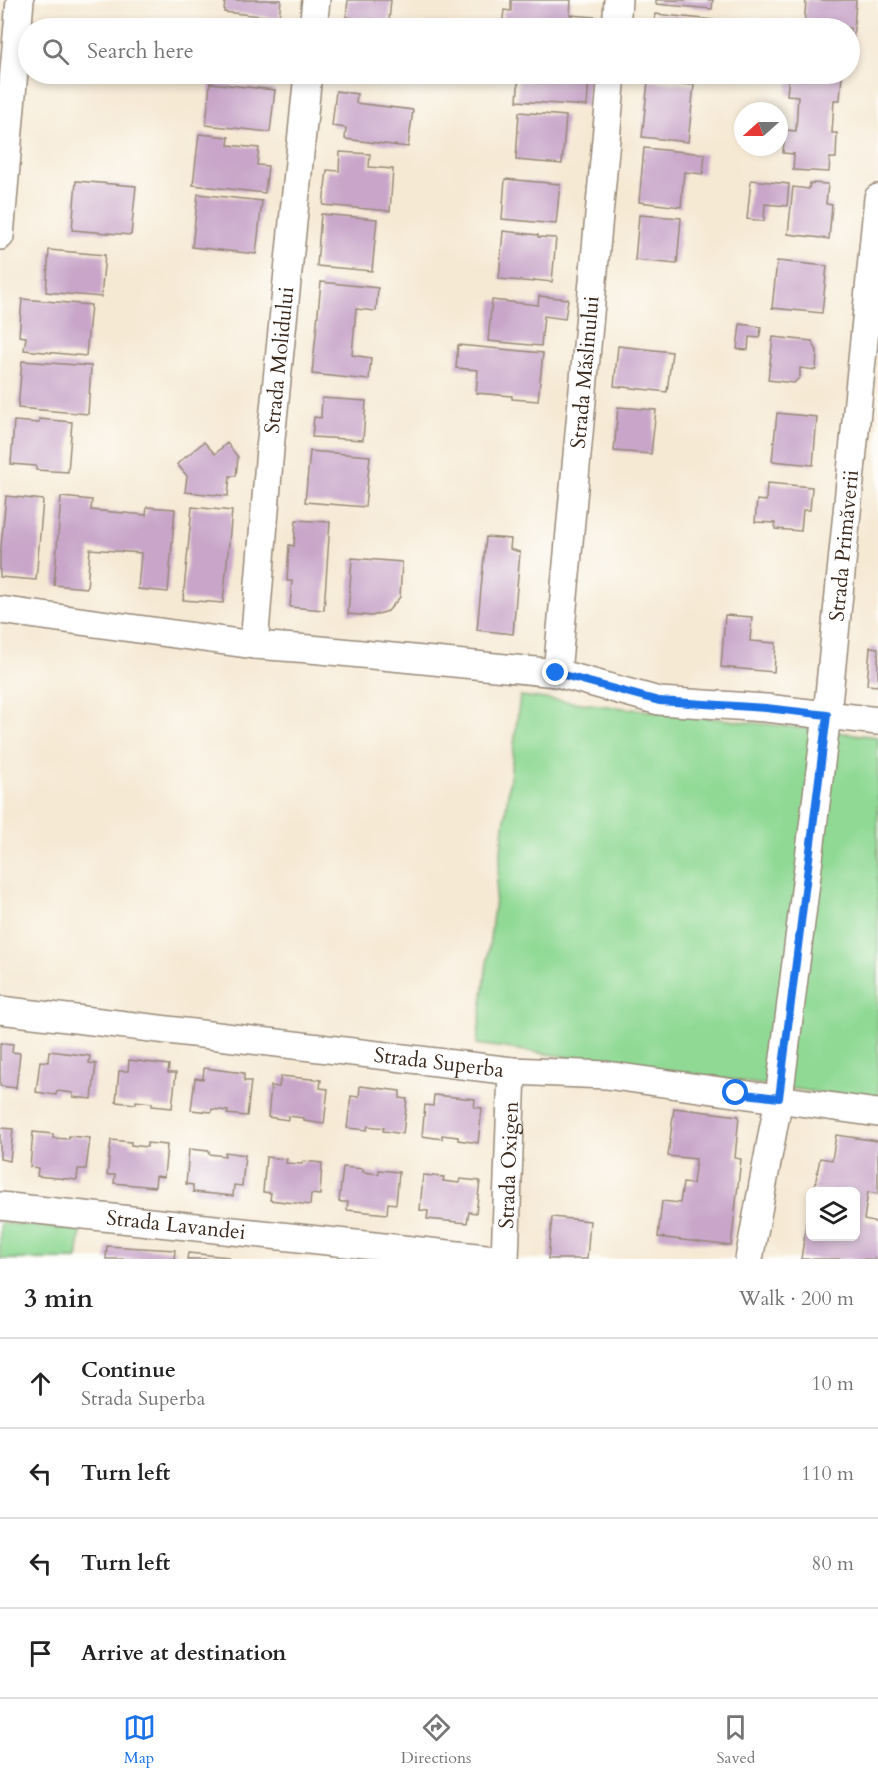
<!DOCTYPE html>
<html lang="en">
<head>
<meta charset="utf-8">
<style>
	body { margin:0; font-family:Cardo,serif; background:#f6f6f6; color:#222 }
	.controls { position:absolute; right:18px; bottom:18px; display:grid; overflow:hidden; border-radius:9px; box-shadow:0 3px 9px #0003 }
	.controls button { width:54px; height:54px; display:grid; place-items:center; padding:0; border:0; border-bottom:2px solid #e0e0e0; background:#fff; color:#222; font:30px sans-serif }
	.compass { position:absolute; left:734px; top:102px; width:54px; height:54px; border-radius:50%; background:#fff; box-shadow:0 3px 9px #0003; rotate:249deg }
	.stop { position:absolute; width:18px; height:18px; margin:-14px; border:4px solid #1a73e8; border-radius:50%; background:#fff }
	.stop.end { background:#1a73e8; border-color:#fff; box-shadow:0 2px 6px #0008 }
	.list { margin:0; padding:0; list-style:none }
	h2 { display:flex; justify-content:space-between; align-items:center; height:78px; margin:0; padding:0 24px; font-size:26px }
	h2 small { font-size:20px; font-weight:400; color:#767676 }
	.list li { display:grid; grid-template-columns:39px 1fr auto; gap:18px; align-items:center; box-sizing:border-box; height:90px; padding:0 24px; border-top:2px solid #e0e0e0 }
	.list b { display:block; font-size:22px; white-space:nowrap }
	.list p { margin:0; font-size:20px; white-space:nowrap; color:#767676 }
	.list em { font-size:20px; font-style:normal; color:#767676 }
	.icon { flex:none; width:33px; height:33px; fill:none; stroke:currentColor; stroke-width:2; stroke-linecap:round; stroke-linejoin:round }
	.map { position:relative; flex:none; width:878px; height:1259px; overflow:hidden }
	.search { position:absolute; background:#fff; box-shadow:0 3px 9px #0003; left:18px; right:18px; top:18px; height:66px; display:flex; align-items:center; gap:15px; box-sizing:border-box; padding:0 21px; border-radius:33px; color:#767676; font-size:22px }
	.sheet { height:438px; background:#fff }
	nav { display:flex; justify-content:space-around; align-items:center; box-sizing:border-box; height:84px; border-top:2px solid #e0e0e0; background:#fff; font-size:16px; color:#767676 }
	nav a { display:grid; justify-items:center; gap:3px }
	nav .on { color:#1a73e8 }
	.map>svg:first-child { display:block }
	.green { fill:#90d994; stroke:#668259; stroke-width:1.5 }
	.building { fill:#c8a5c9 }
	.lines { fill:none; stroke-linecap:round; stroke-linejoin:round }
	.minor-casing { stroke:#988a79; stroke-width:30 }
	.minor { stroke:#fff; stroke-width:27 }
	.route { stroke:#1a73e8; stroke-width:8 }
	.labels { text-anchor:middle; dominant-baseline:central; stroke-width:5; stroke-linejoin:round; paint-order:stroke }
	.street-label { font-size:21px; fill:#3b2a1e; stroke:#fdfcf7 }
</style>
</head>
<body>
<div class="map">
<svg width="878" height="1259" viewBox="0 0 878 1259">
	<rect width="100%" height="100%" fill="#fdfcf7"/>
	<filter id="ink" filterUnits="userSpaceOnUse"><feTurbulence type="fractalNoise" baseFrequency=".0167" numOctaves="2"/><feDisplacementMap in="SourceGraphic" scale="12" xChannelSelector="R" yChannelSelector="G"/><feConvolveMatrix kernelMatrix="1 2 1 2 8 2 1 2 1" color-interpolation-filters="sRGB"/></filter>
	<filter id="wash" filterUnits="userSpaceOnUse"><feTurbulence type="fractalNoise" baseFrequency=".008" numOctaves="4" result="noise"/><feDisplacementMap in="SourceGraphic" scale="24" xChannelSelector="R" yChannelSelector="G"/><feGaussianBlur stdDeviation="1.35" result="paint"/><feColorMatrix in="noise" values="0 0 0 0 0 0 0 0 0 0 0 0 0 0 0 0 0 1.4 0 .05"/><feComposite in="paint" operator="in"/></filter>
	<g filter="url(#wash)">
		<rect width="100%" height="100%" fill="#f6e9d4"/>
		<path class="green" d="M 520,696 L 878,737 L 878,1101 L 477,1044 Z
			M 0,1223 L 81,1230 L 77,1259 L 0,1259 Z"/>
		<g id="blocks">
			<path class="building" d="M 225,0 L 281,0 L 279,18 L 224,12 Z
				M 348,0 L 391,0 L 389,21 L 371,19 L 370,28 L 353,28 L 354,18 L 346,17 Z
				M 511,0 L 571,0 L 570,15 L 596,17 L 595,28 L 502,28 L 504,10 L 511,11 Z
				M 656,0 L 713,0 L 712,9 L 656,4 Z
				M 806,0 L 856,0 L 853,40 L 850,40 L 850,28 L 804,28 Z
				M 655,14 L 713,20 L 712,28 L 650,28 L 650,26 L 654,26 Z
				M 348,74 L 383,74 L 382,83 L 347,79 Z
				M 519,74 L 575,74 L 574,77 L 589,78 L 587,106 L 517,101 Z
				M 680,74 L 707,74 L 707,78 L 680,75 Z
				M 789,74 L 842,75 L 840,100 L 834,100 L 832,133 L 837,133 L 836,158 L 830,158 L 829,172 L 793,170 L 794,154 L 783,153 L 785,130 L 796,131 L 798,96 L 787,95 Z
				M 648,81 L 694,85 L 688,142 L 642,137 Z
				M 210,83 L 275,90 L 270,132 L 206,125 Z
				M 336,91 L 357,94 L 356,103 L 413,110 L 408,147 L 345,139 L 346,128 L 332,126 Z
				M 519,112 L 566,116 L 562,164 L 516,160 Z
				M 199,134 L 229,137 L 228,145 L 259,148 L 257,165 L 268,166 L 265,193 L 193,185 Z
				M 644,148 L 705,154 L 703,174 L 684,172 L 681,207 L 639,202 Z
				M 340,152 L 370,154 L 369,167 L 393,169 L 390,211 L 323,205 L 327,170 L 339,171 Z
				M 505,179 L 560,184 L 556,224 L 502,219 Z
				M 751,180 L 789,184 L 787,206 L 765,204 L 764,221 L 747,219 Z
				M 76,181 L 136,186 L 131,235 L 72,230 Z
				M 810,183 L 828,184 L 826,204 L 832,205 L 829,239 L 788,234 L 793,187 L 809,189 Z
				M 198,194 L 262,201 L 256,254 L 192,247 Z
				M 321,214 L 377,219 L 372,271 L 317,266 Z
				M 639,215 L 681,218 L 677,264 L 635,260 Z
				M 503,231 L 538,235 L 538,237 L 556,238 L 552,282 L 534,280 L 534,282 L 499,279 Z
				M 49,250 L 105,255 L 101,297 L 46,292 Z
				M 777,261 L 827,266 L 822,313 L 772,308 Z
				M 321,282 L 378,288 L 376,311 L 356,309 L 352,355 L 371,358 L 369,380 L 312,374 Z
				M 539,296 L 568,299 L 565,319 L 544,316 L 541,346 L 488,341 L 492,300 L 538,305 Z
				M 22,299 L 91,305 L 86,356 L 24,350 L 26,337 L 19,336 Z
				M 740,324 L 761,327 L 760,338 L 749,337 L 748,350 L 737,349 Z
				M 773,337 L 812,341 L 817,351 L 816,370 L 800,368 L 800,377 L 794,383 L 768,380 Z
				M 458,345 L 543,353 L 538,401 L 512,399 L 512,396 L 476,393 L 478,370 L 456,368 Z
				M 618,346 L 672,352 L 667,392 L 614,386 Z
				M 22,361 L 91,366 L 88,414 L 18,408 Z
				M 322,398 L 366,401 L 363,440 L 312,437 L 314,417 L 321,418 Z
				M 618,407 L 656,410 L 651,454 L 614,451 Z
				M 777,413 L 817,417 L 813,465 L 772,461 Z
				M 39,419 L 72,422 L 68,472 L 36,470 L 36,466 L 11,464 L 14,421 L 39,423 Z
				M 204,442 L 215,454 L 227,443 L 238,457 L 236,476 L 230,476 L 228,496 L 185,492 L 187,476 L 177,464 Z
				M 310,451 L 370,456 L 365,507 L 305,502 Z
				M 767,483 L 812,487 L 810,510 L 803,510 L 801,531 L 775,529 L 775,523 L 755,522 L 757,500 L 766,501 Z
				M 6,496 L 43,500 L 36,580 L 0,577 L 0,557 Z
				M 61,497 L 92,500 L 91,510 L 146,515 L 147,507 L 175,509 L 168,592 L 138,589 L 141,553 L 90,549 L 87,588 L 54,585 Z
				M 192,507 L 232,511 L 223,603 L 183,600 Z
				M 296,520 L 330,522 L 324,610 L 290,607 L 292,581 L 287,581 L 289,545 L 294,546 Z
				M 486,537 L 511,539 L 510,549 L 520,552 L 513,634 L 477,630 Z
				M 352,558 L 402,562 L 400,597 L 388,611 L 372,616 L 348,614 Z
				M 725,615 L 752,617 L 750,641 L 776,643 L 774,672 L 721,667 Z
				M 870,647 L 878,648 L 878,686 L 867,685 Z
				M 0,1043 L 13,1044 L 12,1052 L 20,1053 L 16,1088 L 0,1086 Z
				M 49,1051 L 90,1056 L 89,1063 L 96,1064 L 92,1099 L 73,1097 L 73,1093 L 57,1091 L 56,1095 L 36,1092 L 40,1061 L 48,1062 Z
				M 129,1060 L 169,1065 L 168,1073 L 176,1073 L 172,1108 L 152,1106 L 152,1103 L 136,1101 L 136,1104 L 116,1102 L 119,1071 L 128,1071 Z
				M 204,1068 L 244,1073 L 244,1081 L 251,1081 L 247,1116 L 227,1114 L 228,1111 L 212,1109 L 211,1112 L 191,1110 L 195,1078 L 203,1079 Z
				M 281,1076 L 321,1080 L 320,1088 L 328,1089 L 324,1124 L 304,1121 L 304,1118 L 288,1116 L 288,1120 L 268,1117 L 271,1086 L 279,1087 Z
				M 360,1086 L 400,1091 L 400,1098 L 407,1099 L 403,1134 L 383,1131 L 384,1128 L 368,1126 L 367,1130 L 347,1128 L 351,1096 L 359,1097 Z
				M 434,1095 L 475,1099 L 474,1107 L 482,1108 L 478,1143 L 458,1140 L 458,1137 L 442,1135 L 442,1139 L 422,1136 L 425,1105 L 433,1106 Z
				M 674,1108 L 739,1116 L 735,1158 L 741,1159 L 731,1246 L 658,1237 L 662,1201 L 680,1203 L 683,1183 L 693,1184 L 696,1159 L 668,1156 Z
				M 0,1128 L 13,1129 L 10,1161 L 0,1159 Z
				M 33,1132 L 53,1134 L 53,1138 L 69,1139 L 69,1136 L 90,1138 L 86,1169 L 78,1169 L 77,1180 L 37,1176 L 38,1168 L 30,1167 Z
				M 836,1135 L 878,1141 L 878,1194 L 868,1192 L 864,1220 L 878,1223 L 878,1259 L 801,1259 L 809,1206 L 810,1206 L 810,1236 L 856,1236 L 856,1192 L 814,1191 L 820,1158 L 832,1160 Z
				M 111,1140 L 131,1142 L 131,1145 L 147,1147 L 147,1143 L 167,1145 L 164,1177 L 156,1176 L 155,1187 L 114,1183 L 115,1175 L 107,1175 Z
				M 189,1149 L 209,1151 L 209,1154 L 225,1156 L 225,1152 L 245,1155 L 242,1186 L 234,1185 L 233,1196 L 193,1192 L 193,1185 L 186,1184 Z
				M 266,1157 L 287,1159 L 286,1163 L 302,1164 L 303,1161 L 322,1163 L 320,1195 L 311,1194 L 310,1205 L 270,1200 L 271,1193 L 263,1192 Z
				M 343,1167 L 363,1169 L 363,1172 L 379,1174 L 379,1170 L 399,1172 L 396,1204 L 388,1203 L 387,1214 L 347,1210 L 348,1202 L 339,1202 Z
				M 423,1175 L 444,1177 L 443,1181 L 459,1183 L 460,1179 L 480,1181 L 476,1213 L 469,1212 L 467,1223 L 427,1219 L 428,1211 L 420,1210 Z
				M 552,1217 L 590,1221 L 587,1259 L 548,1259 Z
				M 107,1246 L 175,1250 L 174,1259 L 106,1259 Z
				M 188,1253 L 229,1257 L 229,1259 L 187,1259 Z"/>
		</g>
	</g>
	<g filter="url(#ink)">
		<use href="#blocks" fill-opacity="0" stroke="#988a79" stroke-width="1.5"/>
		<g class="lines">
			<g class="minor-casing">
				<g id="minor">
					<path d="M 313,28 L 316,0"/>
					<path d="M 616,28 L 618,0"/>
					<path d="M 0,236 L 20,0"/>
					<path d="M 0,610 L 254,645 L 310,649 L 557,673 L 659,701 L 766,708 L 878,721"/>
					<path id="s1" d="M 254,645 L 270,449 L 308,74"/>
					<path id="s2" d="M 557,673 L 612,74"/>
					<path id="s3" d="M 0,1010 L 512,1071 L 606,1075 L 878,1113"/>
					<path id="s4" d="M 0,1206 L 495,1259"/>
					<path id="s5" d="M 505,1259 L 512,1071"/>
					<path id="s6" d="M 749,1259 L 779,1098 L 827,715 L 878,198"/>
				</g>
			</g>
			<use href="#minor" class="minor"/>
		</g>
	</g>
	<g class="lines" filter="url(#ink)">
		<path class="route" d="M 556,673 L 659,701 L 766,708 L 827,715 L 779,1098 L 736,1093"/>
	</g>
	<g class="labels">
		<g class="street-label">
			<text stroke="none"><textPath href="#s1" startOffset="286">Strada Molidului</textPath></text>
			<text stroke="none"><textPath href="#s2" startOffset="302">Strada Măslinului</textPath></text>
			<text stroke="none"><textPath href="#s6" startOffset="720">Strada Primăverii</textPath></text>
			<text stroke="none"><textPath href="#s3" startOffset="442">Strada Superba</textPath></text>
			<text stroke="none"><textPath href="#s5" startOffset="94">Strada Oxigen</textPath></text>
			<text stroke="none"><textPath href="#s4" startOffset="177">Strada Lavandei</textPath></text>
		</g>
	</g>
</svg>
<div class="controls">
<button><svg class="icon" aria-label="layers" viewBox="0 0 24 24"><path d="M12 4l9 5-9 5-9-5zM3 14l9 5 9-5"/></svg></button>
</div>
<svg class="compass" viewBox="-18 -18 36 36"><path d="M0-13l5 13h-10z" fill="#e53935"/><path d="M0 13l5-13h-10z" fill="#767676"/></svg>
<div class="stop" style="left:736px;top:1093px"></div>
<div class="stop end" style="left:556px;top:673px"></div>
<div class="search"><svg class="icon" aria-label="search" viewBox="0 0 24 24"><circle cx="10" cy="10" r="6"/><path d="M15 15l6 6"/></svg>Search here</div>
</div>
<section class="sheet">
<h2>3 min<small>Walk · 200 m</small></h2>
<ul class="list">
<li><svg class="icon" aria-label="ahead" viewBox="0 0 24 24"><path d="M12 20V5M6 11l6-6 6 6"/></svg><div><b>Continue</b><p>Strada Superba</p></div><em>10 m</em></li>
<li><svg class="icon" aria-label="left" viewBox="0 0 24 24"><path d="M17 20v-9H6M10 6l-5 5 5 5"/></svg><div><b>Turn left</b></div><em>110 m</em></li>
<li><svg class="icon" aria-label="left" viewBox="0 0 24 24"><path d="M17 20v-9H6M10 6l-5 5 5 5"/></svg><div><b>Turn left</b></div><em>80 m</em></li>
<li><svg class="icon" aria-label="arrive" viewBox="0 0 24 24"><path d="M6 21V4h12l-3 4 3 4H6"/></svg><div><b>Arrive at destination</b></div></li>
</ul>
</section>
<nav>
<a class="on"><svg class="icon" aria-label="map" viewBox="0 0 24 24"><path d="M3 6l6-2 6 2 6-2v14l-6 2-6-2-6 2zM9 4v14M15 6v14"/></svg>Map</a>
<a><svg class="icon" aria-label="directions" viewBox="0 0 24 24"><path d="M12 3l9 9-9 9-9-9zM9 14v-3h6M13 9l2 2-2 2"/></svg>Directions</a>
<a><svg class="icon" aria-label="saved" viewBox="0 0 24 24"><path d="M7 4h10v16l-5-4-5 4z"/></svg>Saved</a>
</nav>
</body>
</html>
